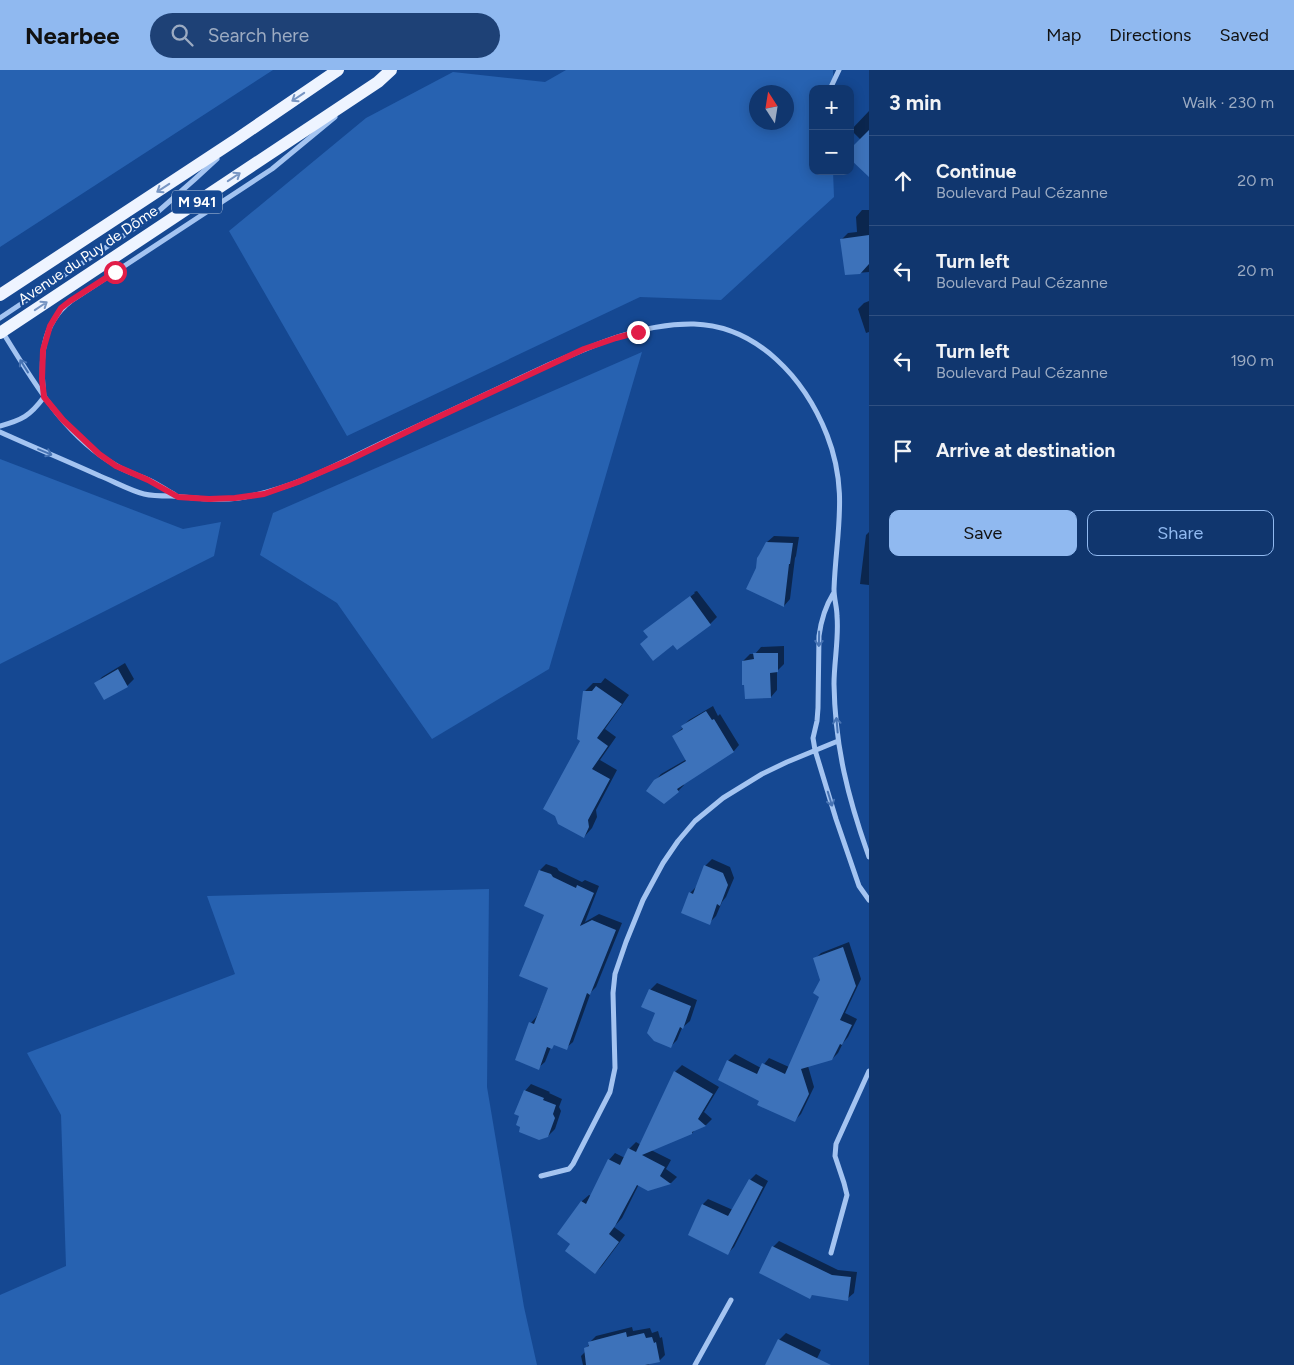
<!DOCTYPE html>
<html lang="en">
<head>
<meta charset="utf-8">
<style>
	body { margin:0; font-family:Figtree,sans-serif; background:#1e4176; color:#f1f3f6 }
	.controls { position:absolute; right:15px; top:15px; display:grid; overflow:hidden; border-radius:10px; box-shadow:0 2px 12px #0003 }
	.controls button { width:45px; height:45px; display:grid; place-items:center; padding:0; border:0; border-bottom:1px solid #305081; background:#10366e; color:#f1f3f6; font:25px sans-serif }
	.compass { position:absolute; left:749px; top:15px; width:45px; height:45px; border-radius:50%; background:#10366e; box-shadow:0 2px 12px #0003; rotate:348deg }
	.stop { position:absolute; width:15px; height:15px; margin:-11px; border:4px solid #e11d48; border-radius:50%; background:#fff }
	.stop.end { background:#e11d48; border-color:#fff; box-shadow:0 1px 5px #0008 }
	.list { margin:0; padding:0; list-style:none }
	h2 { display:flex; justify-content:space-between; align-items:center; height:65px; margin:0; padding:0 20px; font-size:21px }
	h2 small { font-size:16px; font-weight:400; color:#9cabc2 }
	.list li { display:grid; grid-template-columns:32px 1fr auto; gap:15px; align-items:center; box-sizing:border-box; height:90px; padding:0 20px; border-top:1px solid #305081 }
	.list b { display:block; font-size:19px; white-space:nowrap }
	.list p { margin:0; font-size:16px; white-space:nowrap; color:#9cabc2 }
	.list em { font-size:16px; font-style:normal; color:#9cabc2 }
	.actions { display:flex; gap:10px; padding:15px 20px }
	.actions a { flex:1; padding:11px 0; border:1px solid #90b9f0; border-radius:10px; text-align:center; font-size:18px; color:#90b9f0 }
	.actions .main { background:#90b9f0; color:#111 }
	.icon { flex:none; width:28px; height:28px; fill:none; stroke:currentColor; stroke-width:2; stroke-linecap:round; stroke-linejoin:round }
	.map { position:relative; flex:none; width:869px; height:1295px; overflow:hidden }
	header { display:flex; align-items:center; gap:30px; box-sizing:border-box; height:70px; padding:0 25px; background:#90b9f0; color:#111 }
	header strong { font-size:24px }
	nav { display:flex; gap:28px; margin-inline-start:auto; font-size:18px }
	.search { width:350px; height:45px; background:#1e4176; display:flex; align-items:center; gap:12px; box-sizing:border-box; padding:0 18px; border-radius:28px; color:#9cabc2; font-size:19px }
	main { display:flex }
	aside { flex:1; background:#10366e }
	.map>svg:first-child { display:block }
	.green { fill:#2762b1; fill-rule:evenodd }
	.shadow { fill:#0007 }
	.building { fill:#3d72ba }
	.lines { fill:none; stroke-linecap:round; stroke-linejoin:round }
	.minor { stroke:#a4c4f1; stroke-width:5 }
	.primary { stroke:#eef4ff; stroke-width:12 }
	.oneway { stroke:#7795c3 }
	.oneway2 { stroke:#4773b3 }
	.route { stroke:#e11d48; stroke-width:6 }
	.labels { text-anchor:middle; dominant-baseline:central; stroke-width:4.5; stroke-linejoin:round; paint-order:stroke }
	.shield { fill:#154892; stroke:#b9c8de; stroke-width:1 }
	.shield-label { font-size:14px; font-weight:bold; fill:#fff }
	.street-label { font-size:15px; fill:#fff; stroke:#154892 }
</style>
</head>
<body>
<header>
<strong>Nearbee</strong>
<div class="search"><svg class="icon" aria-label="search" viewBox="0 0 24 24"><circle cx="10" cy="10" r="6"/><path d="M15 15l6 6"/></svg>Search here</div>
<nav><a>Map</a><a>Directions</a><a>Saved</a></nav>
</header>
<main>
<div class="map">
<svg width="869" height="1295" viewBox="0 0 869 1295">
	<rect width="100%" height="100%" fill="#154892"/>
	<path class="green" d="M 0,0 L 273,0 L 0,177 Z
		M 566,0 L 833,0 L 833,19 L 813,19 L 813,101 L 833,101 L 834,127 L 721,230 L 640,227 L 347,366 L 229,161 L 366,48 L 453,2 L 545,12 ZM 756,22 L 786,22 L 786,52 L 756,52 Z
		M 642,282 L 549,599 L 432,669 L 337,533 L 260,485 L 273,443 Z
		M 0,389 L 183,459 L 221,452 L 214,486 L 0,594 Z
		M 489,819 L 487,1017 L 524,1237 L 537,1295 L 0,1295 L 0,1225 L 66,1196 L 61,1045 L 27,983 L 235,904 L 207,826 Z"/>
	<path class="shadow" d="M 869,41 L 869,92 L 861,70 L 851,60 Z
		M 862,140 L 869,140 L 869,202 L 846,204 L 842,169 L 848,163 L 857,162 L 856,147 Z
		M 869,231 L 869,262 L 866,263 L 858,239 L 864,233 Z
		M 869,462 L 869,515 L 860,514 L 866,465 Z
		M 774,466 L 799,467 L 796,486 L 795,488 L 790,529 L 784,536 L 767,472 Z
		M 697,521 L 717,547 L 710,554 L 677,579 L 673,574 L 649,567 L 650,558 L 695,523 L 694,522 Z
		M 784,576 L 784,594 L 777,601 L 777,620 L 771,627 L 746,614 L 743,591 L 750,584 L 755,584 L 761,577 Z
		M 125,593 L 134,609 L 127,616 L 96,614 L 102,607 Z
		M 605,608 L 629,625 L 605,659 L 616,667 L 600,690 L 617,700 L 596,740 L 597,747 L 592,758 L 584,767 L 582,671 L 584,622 L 593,613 L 601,613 Z
		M 713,636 L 718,646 L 720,644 L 739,675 L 734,681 L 683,713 L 684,715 L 678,721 L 655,711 L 661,704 L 687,689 L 673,666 L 684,657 L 683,656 L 689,650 Z
		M 712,789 L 730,797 L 734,808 L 726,827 L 722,832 L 716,846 L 709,853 L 690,823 L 697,816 L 705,796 Z
		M 546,794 L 557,798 L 559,801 L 582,812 L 585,810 L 599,816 L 585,852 L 599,844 L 622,853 L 596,917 L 591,922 L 573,972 L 566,978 L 555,974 L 551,977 L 545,992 L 538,998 L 531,953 L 537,946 L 549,917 L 546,845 L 540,800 Z
		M 849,872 L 861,909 L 845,943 L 857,949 L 848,967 L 843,973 L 838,983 L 832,989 L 808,996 L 814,1017 L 801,1044 L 795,1050 L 760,1030 L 719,1010 L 728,991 L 735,984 L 761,998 L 769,988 L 789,997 L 821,926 L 822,910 L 815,889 L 821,883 Z
		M 657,913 L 697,930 L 690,951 L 682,958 L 677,970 L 671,976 L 657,942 L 650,920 Z
		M 682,995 L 719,1017 L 704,1042 L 712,1049 L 706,1055 L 695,1060 L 692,1063 L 651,1080 L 671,1090 L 666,1099 L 677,1107 L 671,1113 L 649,1119 L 639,1114 L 622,1148 L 614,1157 L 625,1165 L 602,1196 L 595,1203 L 572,1174 L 558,1164 L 582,1131 L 589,1125 L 591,1126 L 609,1090 L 615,1083 L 625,1088 L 629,1079 L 636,1072 L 641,1075 L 675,1002 Z
		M 531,1014 L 550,1022 L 549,1023 L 562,1029 L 559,1037 L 561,1041 L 555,1059 L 548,1066 L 525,1021 Z
		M 756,1104 L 768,1111 L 734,1177 L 728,1183 L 689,1164 L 703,1134 L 708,1129 L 733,1140 L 750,1110 Z
		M 779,1171 L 838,1200 L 857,1202 L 854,1223 L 847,1229 L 813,1224 L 810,1227 L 773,1177 Z
		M 632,1257 L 633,1261 L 650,1258 L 652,1263 L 658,1261 L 660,1268 L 662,1267 L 665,1285 L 659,1291 L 652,1292 L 648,1295 L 583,1295 L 581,1286 L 586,1281 L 586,1278 L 590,1274 L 590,1272 L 596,1266 Z
		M 786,1263 L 821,1280 L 814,1295 L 767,1295 L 779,1270 Z"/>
	<path class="building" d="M 869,60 L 869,107 L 850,89 L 850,79 Z
		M 869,165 L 869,194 L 860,204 L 845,205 L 840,169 Z
		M 766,472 L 793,473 L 790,494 L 789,494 L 784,537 L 746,519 L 756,498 L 757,488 L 759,485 Z
		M 690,526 L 711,555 L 677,580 L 673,575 L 653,591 L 640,574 L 648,567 L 643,561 Z
		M 753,583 L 778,583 L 778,602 L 770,603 L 771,628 L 745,629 L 744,615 L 742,615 L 742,591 L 754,589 Z
		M 118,599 L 128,617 L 104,630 L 94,613 Z
		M 596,616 L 622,634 L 597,668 L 608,676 L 592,699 L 610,709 L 588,750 L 589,757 L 584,768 L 558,754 L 555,746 L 543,739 L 580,671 L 577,669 L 583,621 L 592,621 Z
		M 706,641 L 712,650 L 714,649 L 734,682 L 677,719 L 679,722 L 664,734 L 646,721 L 654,710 L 686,691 L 672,666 L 683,659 L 681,656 Z
		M 704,795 L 723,803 L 728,815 L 720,836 L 717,834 L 710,855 L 681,843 L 689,822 L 693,824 Z
		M 539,800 L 551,804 L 553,807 L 576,818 L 577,815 L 594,823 L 580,856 L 592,850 L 616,860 L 590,925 L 587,923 L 567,980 L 554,975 L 552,979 L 547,977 L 539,1000 L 515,990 L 529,952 L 534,954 L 548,918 L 519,906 L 544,845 L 524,836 Z
		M 843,877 L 856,916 L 840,950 L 852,955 L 842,975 L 840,974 L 832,990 L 801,999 L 809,1024 L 795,1052 L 757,1035 L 759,1031 L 718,1010 L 727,990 L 757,1004 L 762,993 L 785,1004 L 819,927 L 813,923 L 820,910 L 813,888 Z
		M 649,919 L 691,936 L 683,959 L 680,957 L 671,978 L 654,971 L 647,963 L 655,943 L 641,937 Z
		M 674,1001 L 713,1024 L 698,1049 L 706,1056 L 692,1062 L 692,1064 L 642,1085 L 665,1097 L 660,1106 L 671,1114 L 648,1121 L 637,1115 L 615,1156 L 609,1164 L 619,1172 L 595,1204 L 565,1181 L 570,1174 L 557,1164 L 581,1131 L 586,1134 L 608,1089 L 620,1095 L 628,1078 L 636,1082 Z
		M 524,1020 L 544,1028 L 543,1030 L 556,1035 L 553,1044 L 555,1048 L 548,1067 L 539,1070 L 519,1062 L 520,1057 L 516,1055 L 519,1046 L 514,1044 Z
		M 749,1109 L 763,1117 L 728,1185 L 688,1165 L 702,1134 L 728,1146 Z
		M 772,1176 L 832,1205 L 851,1207 L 848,1231 L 812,1225 L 810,1229 L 759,1203 Z
		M 626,1262 L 627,1267 L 644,1263 L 646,1268 L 652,1267 L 654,1273 L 656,1272 L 660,1292 L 645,1295 L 586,1295 L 584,1278 L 589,1276 L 588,1272 Z
		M 778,1269 L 831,1295 L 765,1295 Z"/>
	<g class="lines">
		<path class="minor" d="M 830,19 L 839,0
			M 0,248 L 153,146 L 195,109 L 217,89
			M 0,264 L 5,266 C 35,314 65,367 117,396 C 127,402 138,405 149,410 C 158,414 166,420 175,425
			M 0,356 C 22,350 30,346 44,327 C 40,291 40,255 71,231 L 272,99 L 335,47
			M 0,362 C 33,377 67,391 100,406 C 113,411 131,421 144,424 C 152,426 162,426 171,426 C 193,428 216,431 239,428 C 293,420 342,392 390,369 C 442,345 493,321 544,297 C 591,276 641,253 694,254 C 758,256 805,309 827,365 C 849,421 836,463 834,519 C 834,529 837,537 837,546 C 839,568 834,592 834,614 C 835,677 848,728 869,787
			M 833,524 C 825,537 821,551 819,566 L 818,638 L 817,651 L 813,668 L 815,680 L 836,749 L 859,816 L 869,830
			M 541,1106 L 569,1099 L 573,1094 L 610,1022 L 615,998 L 613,923 L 615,904 L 626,872 L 643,830 L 663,793 L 678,771 L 695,751 L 723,728 L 762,704 L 787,692 L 838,671
			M 831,1183 L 847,1125 L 844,1113 L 835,1086 L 836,1074 L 869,1001
			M 695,1295 L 731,1230"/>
		<path class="primary" d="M 0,225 L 237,69 L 338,0
			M 0,263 L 378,12 L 391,0"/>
	</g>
	<defs><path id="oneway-shaft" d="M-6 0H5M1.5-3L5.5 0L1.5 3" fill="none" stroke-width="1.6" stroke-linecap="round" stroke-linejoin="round" transform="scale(1.25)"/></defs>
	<g class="oneway">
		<use href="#oneway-shaft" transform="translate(298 27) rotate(146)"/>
		<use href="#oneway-shaft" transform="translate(234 107) rotate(-34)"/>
		<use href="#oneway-shaft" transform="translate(163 118) rotate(147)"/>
		<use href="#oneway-shaft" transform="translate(41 236) rotate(-34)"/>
	</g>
	<g class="oneway2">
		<use href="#oneway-shaft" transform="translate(24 296) rotate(-122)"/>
		<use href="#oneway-shaft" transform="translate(45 382) rotate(23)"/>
		<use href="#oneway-shaft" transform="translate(819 569) rotate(91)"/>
		<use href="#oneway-shaft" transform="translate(837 655) rotate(-95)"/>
		<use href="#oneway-shaft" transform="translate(830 729) rotate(73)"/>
	</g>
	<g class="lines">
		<path class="route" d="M 115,202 L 70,231 L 61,238 L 56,246 L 50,256 L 43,280 L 42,309 L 44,327 L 63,350 L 99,384 L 116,396 L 148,410 L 178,427 L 209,429 L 235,428 L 264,424 L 298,412 L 347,391 L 421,355 L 584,279 L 616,268 L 638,262"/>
	</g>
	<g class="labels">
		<rect class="shield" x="172" y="120.5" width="50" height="23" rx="4"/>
		<g class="shield-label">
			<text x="197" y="132">M 941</text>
		</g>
		<g class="street-label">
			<text transform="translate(88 185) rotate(-34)">Avenue du Puy de Dôme</text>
		</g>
	</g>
</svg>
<div class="controls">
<button>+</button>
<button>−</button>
</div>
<svg class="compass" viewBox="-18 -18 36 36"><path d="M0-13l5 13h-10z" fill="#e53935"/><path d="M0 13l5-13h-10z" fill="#9cabc2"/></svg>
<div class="stop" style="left:115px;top:202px"></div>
<div class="stop end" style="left:638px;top:262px"></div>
</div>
<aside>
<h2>3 min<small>Walk · 230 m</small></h2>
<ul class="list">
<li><svg class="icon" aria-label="ahead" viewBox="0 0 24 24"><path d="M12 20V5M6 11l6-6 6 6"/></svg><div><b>Continue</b><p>Boulevard Paul Cézanne</p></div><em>20 m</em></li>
<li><svg class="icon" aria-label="left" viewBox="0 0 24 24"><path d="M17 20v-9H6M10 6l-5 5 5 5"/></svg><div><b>Turn left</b><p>Boulevard Paul Cézanne</p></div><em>20 m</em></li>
<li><svg class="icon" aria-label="left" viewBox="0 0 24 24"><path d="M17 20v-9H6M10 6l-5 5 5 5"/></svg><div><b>Turn left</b><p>Boulevard Paul Cézanne</p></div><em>190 m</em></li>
<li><svg class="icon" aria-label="arrive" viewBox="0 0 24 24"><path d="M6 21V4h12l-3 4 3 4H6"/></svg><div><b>Arrive at destination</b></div></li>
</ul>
<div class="actions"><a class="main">Save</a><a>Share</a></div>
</aside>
</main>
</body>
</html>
